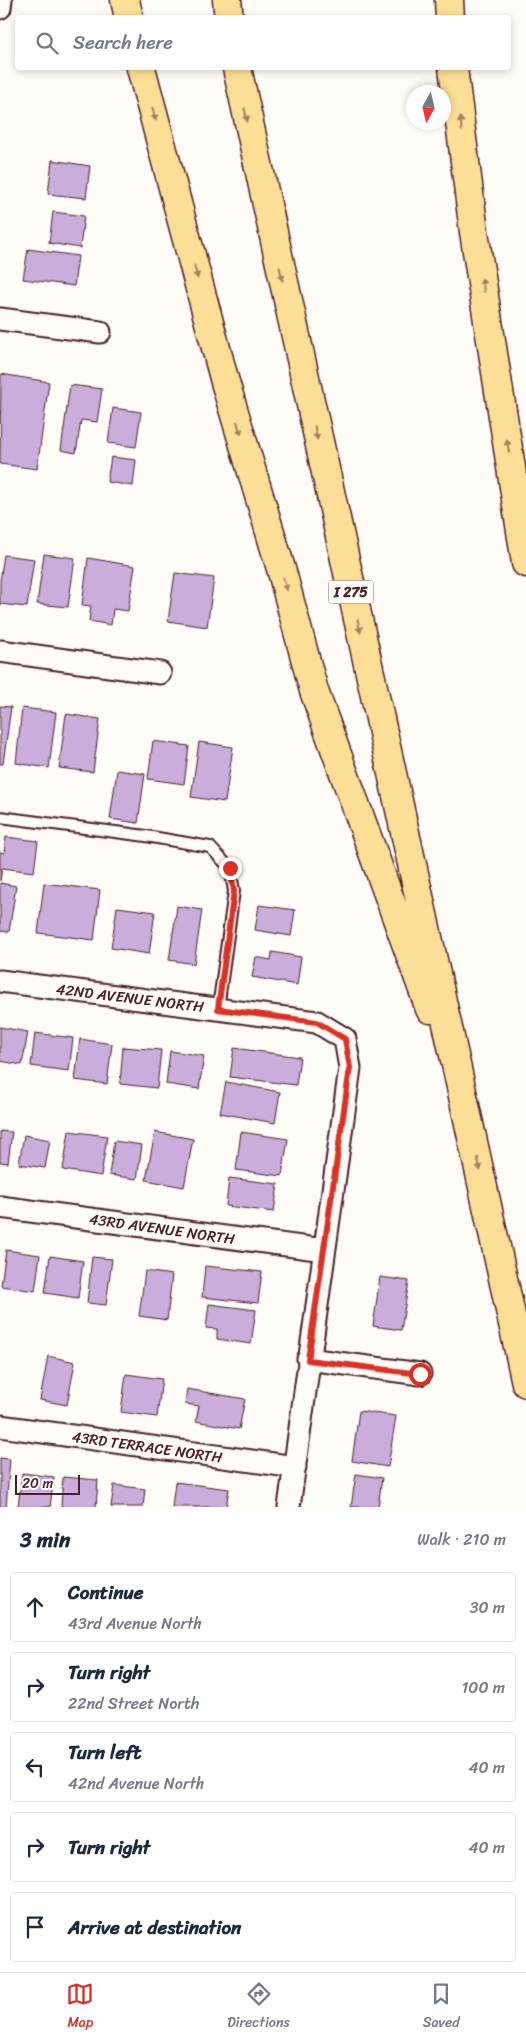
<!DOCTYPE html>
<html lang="en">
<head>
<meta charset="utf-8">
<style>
	body { margin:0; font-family:Sriracha,sans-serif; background:#f2f2f3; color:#1f2937 }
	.compass { position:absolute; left:406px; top:85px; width:45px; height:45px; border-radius:50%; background:#fff; box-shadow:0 2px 8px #0003; rotate:188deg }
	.scale { position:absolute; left:15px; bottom:12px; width:65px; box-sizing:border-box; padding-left:5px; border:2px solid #4a1f2b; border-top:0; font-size:14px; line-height:18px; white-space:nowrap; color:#4a1f2b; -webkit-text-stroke:4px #fdfcf7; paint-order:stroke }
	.stop { position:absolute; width:15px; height:15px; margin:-11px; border:4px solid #d93025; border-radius:50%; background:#fff }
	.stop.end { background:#d93025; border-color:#fff; box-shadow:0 1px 5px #0008 }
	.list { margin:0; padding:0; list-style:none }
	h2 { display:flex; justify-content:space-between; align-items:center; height:65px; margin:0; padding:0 20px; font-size:21px }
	h2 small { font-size:16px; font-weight:400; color:#747a83 }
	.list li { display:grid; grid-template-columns:32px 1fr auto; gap:15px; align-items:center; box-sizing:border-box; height:70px; margin:0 10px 10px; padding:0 10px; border:1px solid #e0e1e3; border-radius:5px }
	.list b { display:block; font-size:19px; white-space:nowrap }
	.list p { margin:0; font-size:16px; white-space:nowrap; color:#747a83 }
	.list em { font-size:16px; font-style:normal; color:#747a83 }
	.icon { flex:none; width:28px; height:28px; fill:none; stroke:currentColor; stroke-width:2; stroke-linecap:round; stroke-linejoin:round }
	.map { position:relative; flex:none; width:526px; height:1507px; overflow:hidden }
	.search { position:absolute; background:#fff; box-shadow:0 2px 8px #0003; left:15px; right:15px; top:15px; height:55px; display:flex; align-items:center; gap:12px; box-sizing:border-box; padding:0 18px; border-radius:5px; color:#747a83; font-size:19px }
	.sheet { height:465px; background:#fff }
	nav { display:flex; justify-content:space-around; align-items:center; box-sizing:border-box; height:70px; border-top:1px solid #e0e1e3; background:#fff; font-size:14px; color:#747a83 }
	nav a { display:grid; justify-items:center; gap:2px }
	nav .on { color:#d93025 }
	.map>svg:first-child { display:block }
	.building { fill:#caadda; stroke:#4a1f2b }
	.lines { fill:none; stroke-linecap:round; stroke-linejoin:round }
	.lane-casing { stroke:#4a1f2b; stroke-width:14 }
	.street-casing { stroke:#4a1f2b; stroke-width:25 }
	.highway-casing { stroke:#4a1f2b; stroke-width:31 }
	.lane { stroke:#fdfcf7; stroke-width:10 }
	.street { stroke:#fdfcf7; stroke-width:21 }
	.highway { stroke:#fdde96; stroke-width:28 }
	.oneway { fill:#a47e60 }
	.route { stroke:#d93025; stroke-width:6 }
	.labels { text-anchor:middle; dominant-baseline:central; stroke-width:5; stroke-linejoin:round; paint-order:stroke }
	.shield { fill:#fdfcf7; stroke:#806168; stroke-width:1 }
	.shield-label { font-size:14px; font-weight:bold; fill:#4a1f2b }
	.street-label { font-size:15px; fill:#4a1f2b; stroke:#fdfcf7 }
</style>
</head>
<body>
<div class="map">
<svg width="526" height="1507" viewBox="0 0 526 1507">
	<rect width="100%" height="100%" fill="#fdfcf7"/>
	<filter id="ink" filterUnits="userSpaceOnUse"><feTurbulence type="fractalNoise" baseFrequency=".02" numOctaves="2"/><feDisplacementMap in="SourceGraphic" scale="10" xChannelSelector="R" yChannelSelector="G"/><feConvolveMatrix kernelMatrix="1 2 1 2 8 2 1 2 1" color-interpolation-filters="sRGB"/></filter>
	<g filter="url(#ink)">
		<path class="building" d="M 52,160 L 90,166 L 86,198 L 48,194 Z
			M 53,212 L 84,216 L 80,248 L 49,243 Z
			M 28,249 L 78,256 L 74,286 L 23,279 Z
			M 1,374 L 49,382 L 37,469 L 0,464 Z
			M 70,385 L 102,389 L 97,422 L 81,420 L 76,453 L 61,450 Z
			M 113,408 L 141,412 L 136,447 L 108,443 Z
			M 111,457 L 136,460 L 133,486 L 107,482 Z
			M 44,554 L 75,558 L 68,607 L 37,604 Z
			M 4,555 L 34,559 L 27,607 L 0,604 L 0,581 Z
			M 88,558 L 135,566 L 128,611 L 113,609 L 111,625 L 89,621 L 91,606 L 82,605 Z
			M 175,573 L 214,578 L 207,627 L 168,621 Z
			M 0,706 L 11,707 L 3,764 L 0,764 Z
			M 22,708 L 56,712 L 49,768 L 16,763 Z
			M 66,714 L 100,719 L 93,772 L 59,768 Z
			M 153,741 L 189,746 L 184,784 L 148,779 Z
			M 199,742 L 233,747 L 225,802 L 191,797 Z
			M 117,770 L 145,774 L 138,823 L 110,819 Z
			M 6,837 L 38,841 L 34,872 L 2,868 L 0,881 L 0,852 L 4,853 Z
			M 0,883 L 16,886 L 9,932 L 0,931 Z
			M 44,883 L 100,890 L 94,940 L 38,933 Z
			M 259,905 L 295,910 L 291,936 L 255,930 Z
			M 177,906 L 202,910 L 194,964 L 169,960 Z
			M 117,907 L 155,912 L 149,954 L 111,948 Z
			M 272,952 L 301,957 L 297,985 L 252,977 L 256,957 L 271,960 Z
			M 0,1027 L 28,1032 L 22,1065 L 0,1061 Z
			M 35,1033 L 73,1038 L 69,1071 L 31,1066 Z
			M 80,1039 L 112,1044 L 107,1084 L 75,1080 Z
			M 123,1047 L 161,1050 L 157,1088 L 120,1084 Z
			M 234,1048 L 300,1057 L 296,1085 L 230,1077 Z
			M 170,1051 L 204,1056 L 199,1089 L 166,1084 Z
			M 226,1082 L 280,1092 L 275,1123 L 220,1113 Z
			M 0,1131 L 12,1132 L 8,1163 L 0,1162 Z
			M 69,1131 L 107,1136 L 101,1176 L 63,1170 Z
			M 155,1132 L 193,1139 L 184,1187 L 146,1180 Z
			M 241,1132 L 288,1139 L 282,1176 L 236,1170 Z
			M 24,1135 L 50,1140 L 45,1168 L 19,1164 Z
			M 114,1141 L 142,1145 L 137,1179 L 109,1175 Z
			M 229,1178 L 278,1184 L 274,1212 L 226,1206 Z
			M 6,1250 L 40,1255 L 35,1291 L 1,1286 Z
			M 50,1256 L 83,1261 L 78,1298 L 45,1293 Z
			M 92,1257 L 112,1259 L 106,1305 L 87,1303 Z
			M 205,1266 L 262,1272 L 258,1303 L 202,1297 Z
			M 145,1271 L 172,1275 L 167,1320 L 139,1316 Z
			M 380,1277 L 409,1281 L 401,1330 L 373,1326 Z
			M 209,1304 L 256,1310 L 251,1344 L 217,1339 L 217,1329 L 206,1328 Z
			M 48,1356 L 75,1362 L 67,1405 L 40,1400 Z
			M 126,1374 L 162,1379 L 157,1417 L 121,1412 Z
			M 187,1389 L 245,1399 L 239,1429 L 196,1421 L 199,1406 L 185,1404 Z
			M 359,1411 L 396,1416 L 388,1467 L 352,1461 Z
			M 0,1458 L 10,1459 L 6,1507 L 0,1507 Z
			M 22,1473 L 54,1477 L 50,1507 L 18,1507 Z
			M 356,1474 L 382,1478 L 378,1507 L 351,1507 Z
			M 63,1477 L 98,1480 L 96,1507 L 61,1507 Z
			M 175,1482 L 229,1489 L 226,1507 L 172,1507 Z
			M 114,1485 L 145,1489 L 143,1507 L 111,1507 Z"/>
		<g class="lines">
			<g class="lane-casing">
				<path id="lane" d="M 0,817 L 146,836 L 210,847 L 230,868 L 234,891 L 218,1009"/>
			</g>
			<g class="street-casing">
				<path id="street" d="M 0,8 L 1,0
					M 0,319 L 100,332
					M 0,651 L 160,673
					M 0,981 L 317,1022 L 345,1039 L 350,1068 L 289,1507
					M 0,1207 L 324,1250
					M 308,1359 L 420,1374
					M 0,1426 L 295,1467"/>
			</g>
			<g class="highway-casing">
				<path id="highway" d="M 125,0 L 129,18
					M 227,0 L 229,18
					M 449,0 L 450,18
					M 141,68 L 225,382 L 282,572 L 314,691 L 430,1009
					M 237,68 L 526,1383
					M 453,68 L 474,232 L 526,563"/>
			</g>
			<use href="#lane" class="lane"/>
			<use href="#street" class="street"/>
			<use href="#highway" class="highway"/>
		</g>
		<defs><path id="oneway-solid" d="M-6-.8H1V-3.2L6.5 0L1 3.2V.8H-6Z" transform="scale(1.25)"/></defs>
		<g class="oneway">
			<use href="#oneway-solid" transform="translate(154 114) rotate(75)"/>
			<use href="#oneway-solid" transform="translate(246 115) rotate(78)"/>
			<use href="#oneway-solid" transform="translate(461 124) rotate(-97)"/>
			<use href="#oneway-solid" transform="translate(196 272) rotate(75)"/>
			<use href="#oneway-solid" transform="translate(281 274) rotate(78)"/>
			<use href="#oneway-solid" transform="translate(483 285) rotate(-99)"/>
			<use href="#oneway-solid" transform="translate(239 428) rotate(73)"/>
			<use href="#oneway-solid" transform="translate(316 433) rotate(78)"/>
			<use href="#oneway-solid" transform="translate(508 446) rotate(-99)"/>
			<use href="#oneway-solid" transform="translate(285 584) rotate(75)"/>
			<use href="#oneway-solid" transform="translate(359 626) rotate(77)"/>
			<use href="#oneway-solid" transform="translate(479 1164) rotate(78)"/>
		</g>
	</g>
	<g class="lines" filter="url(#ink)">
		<path class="route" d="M 230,868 L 234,891 L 218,1009 L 317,1022 L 345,1039 L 350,1068 L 308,1360 L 420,1374"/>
	</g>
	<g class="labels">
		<rect class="shield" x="328.5" y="580.5" width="45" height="23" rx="4"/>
		<g class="shield-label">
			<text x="351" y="592">I 275</text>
		</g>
		<g class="street-label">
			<text transform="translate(130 998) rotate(7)">42ND AVENUE NORTH</text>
			<text transform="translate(162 1229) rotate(8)">43RD AVENUE NORTH</text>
			<text transform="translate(147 1447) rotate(8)">43RD TERRACE NORTH</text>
		</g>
	</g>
</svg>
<svg class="compass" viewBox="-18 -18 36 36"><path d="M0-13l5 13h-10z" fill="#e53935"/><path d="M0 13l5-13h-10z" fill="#747a83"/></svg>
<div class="scale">20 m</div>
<div class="stop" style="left:420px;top:1374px"></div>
<div class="stop end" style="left:230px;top:868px"></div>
<div class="search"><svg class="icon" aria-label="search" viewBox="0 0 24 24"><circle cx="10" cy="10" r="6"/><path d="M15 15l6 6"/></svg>Search here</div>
</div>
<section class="sheet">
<h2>3 min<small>Walk · 210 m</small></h2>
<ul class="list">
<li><svg class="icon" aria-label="ahead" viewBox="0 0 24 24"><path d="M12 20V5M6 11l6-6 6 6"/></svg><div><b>Continue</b><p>43rd Avenue North</p></div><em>30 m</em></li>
<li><svg class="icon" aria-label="right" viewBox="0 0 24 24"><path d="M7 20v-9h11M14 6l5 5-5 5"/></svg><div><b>Turn right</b><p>22nd Street North</p></div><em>100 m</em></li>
<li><svg class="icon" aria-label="left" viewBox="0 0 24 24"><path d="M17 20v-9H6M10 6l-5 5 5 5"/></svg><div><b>Turn left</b><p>42nd Avenue North</p></div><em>40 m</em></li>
<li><svg class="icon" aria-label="right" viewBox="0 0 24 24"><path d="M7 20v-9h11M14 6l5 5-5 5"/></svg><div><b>Turn right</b></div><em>40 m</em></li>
<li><svg class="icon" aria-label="arrive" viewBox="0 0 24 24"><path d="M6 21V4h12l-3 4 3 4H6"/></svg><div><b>Arrive at destination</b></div></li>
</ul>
</section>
<nav>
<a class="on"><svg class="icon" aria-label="map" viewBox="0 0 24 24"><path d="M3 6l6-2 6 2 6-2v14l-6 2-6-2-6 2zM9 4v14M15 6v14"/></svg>Map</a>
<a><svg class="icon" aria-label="directions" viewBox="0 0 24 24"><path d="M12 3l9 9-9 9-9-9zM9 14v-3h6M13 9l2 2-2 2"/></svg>Directions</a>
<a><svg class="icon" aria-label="saved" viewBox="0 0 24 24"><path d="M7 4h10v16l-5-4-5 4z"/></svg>Saved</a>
</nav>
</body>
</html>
